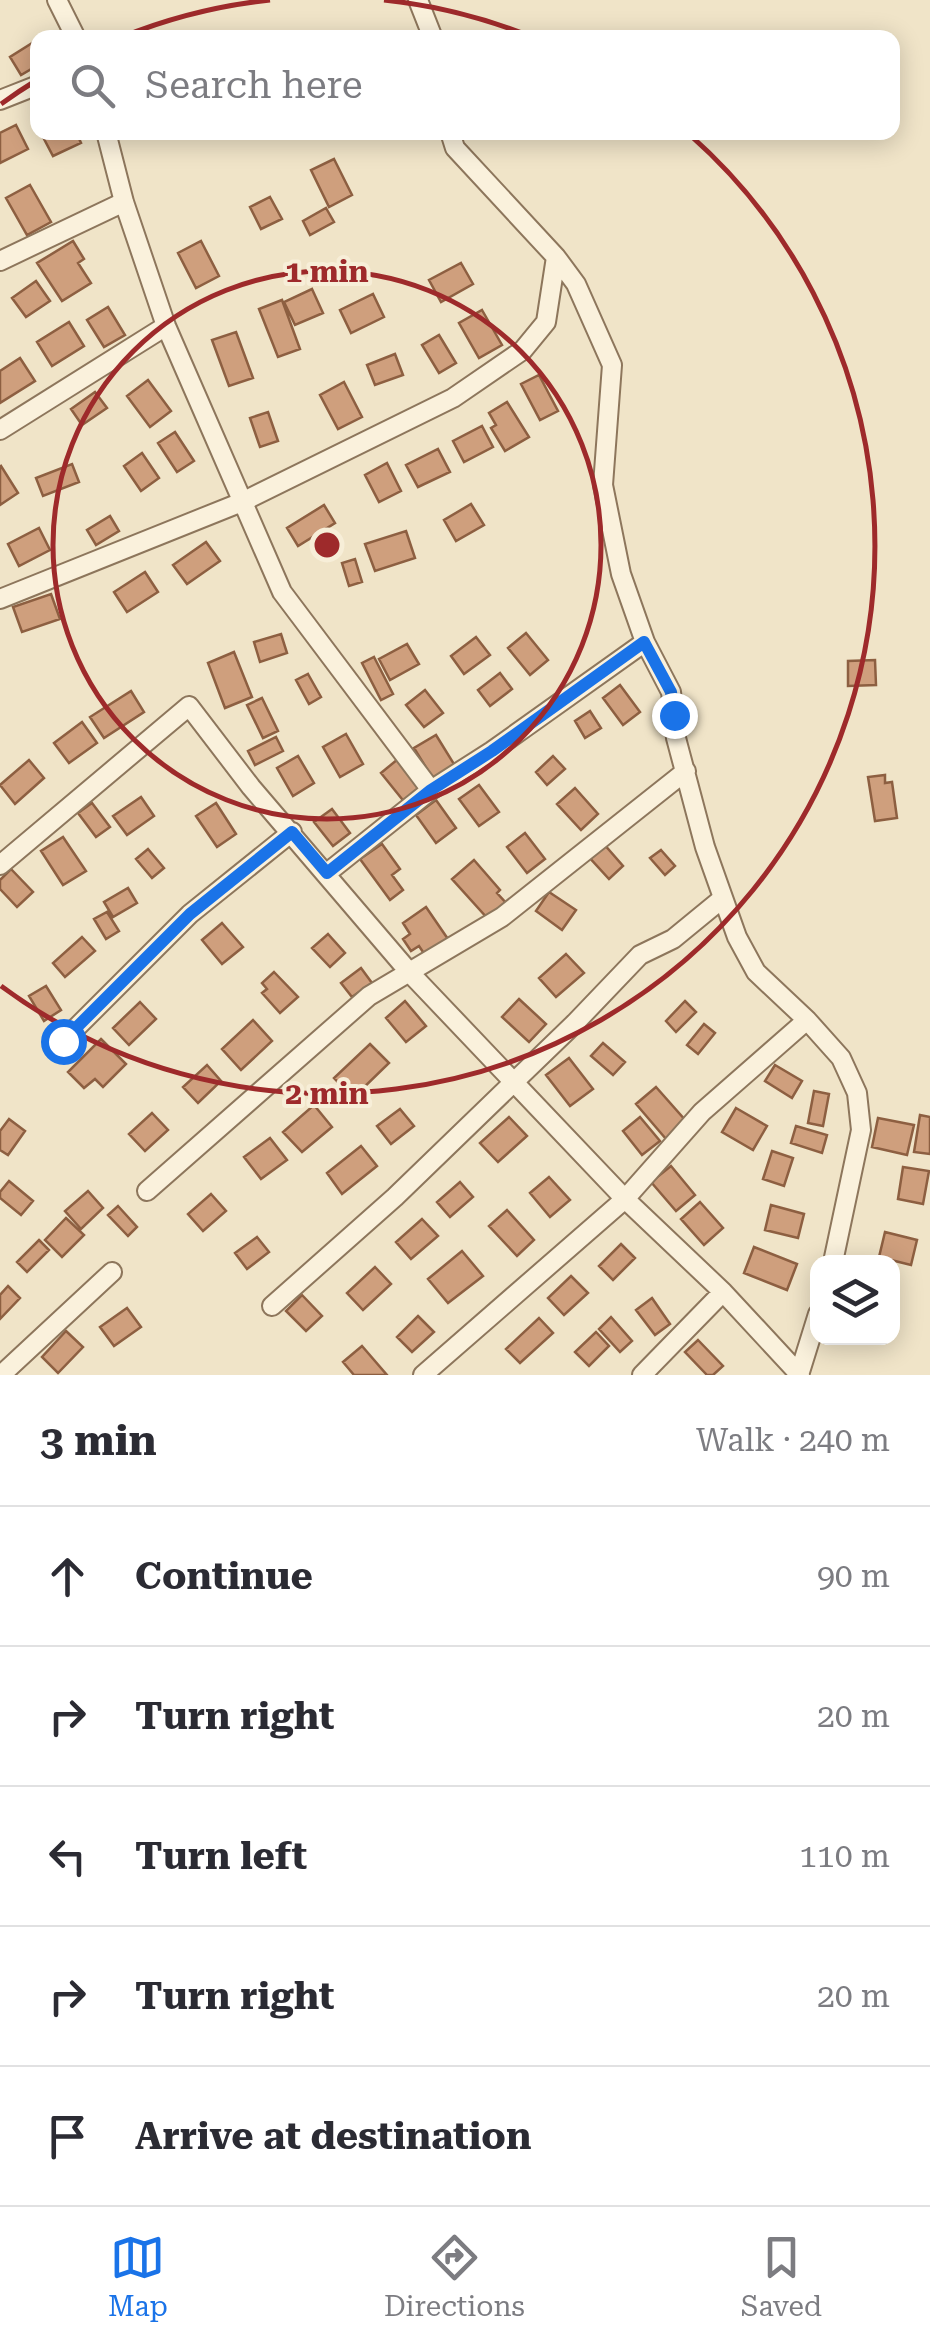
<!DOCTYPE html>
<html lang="en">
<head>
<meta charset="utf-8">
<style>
	body { margin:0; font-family:"Roboto Serif",serif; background:#f2f2f3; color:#2b2b33 }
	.controls { position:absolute; right:30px; bottom:30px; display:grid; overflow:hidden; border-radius:20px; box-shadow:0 5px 25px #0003 }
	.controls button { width:90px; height:90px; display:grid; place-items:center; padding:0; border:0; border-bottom:2px solid #e1e1e2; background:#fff; color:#2b2b33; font:50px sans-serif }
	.stop { position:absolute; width:30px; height:30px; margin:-22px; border:8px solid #1a73e8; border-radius:50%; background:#fff }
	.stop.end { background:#1a73e8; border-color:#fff; box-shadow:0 2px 10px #0008 }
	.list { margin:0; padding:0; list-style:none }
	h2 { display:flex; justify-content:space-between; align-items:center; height:130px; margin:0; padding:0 40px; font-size:42px }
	h2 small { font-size:32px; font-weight:400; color:#7c7c81 }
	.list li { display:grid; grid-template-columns:65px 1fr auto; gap:30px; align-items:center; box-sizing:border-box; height:140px; padding:0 40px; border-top:2px solid #e1e1e2 }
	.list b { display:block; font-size:38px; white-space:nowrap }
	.list em { font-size:32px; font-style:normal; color:#7c7c81 }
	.icon { flex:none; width:55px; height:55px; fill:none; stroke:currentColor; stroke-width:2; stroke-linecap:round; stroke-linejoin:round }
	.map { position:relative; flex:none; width:930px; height:1375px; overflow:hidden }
	.search { position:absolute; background:#fff; box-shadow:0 5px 25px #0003; left:30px; right:30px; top:30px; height:110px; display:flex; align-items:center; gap:25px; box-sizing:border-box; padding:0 35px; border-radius:20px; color:#7c7c81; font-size:38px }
	.sheet { height:830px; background:#fff }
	nav { display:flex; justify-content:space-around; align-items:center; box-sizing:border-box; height:140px; border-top:2px solid #e1e1e2; background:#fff; font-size:28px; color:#7c7c81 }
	nav a { display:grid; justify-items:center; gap:5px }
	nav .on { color:#1a73e8 }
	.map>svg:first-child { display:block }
	.building { fill:#cf9f7d; stroke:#8d5f41; stroke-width:2.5 }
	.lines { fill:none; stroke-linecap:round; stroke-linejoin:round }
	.minor-casing { stroke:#8d765c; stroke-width:22 }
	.minor { stroke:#faf1dc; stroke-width:18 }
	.route { stroke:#1a73e8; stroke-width:12 }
	.ring { fill:none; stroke:#9e2a2b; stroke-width:5 }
	.centre { fill:#9e2a2b; stroke:#f7eed8; stroke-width:5 }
	.ring-label { font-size:30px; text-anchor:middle; font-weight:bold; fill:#9e2a2b; stroke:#f7eed8; stroke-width:8; stroke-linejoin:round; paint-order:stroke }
</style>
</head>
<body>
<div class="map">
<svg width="930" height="1375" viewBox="0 0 930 1375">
	<rect width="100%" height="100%" fill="#f0e4c8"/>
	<path class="building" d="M 37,40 L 38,65 L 21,75 L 10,57 Z
		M 16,125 L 28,149 L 0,163 L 0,133 Z
		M 52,132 L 76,132 L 81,143 L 53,156 L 43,137 Z
		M 334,159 L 352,195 L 329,207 L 311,170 Z
		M 30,185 L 51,222 L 27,235 L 6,198 Z
		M 270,197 L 282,219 L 261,229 L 250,207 Z
		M 326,208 L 334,222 L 310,235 L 303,221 Z
		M 73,241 L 84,259 L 78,263 L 91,283 L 62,301 L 37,263 Z
		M 201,241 L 219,276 L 196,288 L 178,253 Z
		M 461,263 L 473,284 L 441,302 L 429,280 Z
		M 36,281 L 50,301 L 26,317 L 12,298 Z
		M 312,289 L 323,313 L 295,325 L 284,302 Z
		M 373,294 L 384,317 L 351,333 L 340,310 Z
		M 282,300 L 300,349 L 278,357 L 259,309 Z
		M 108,307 L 125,335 L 104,347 L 87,320 Z
		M 482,310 L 502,345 L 479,358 L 459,323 Z
		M 69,322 L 84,346 L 52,366 L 37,342 Z
		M 236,332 L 253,378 L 229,386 L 212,340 Z
		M 439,335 L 456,363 L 439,373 L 422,345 Z
		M 395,354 L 403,375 L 375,385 L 367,365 Z
		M 20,358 L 35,381 L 0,403 L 0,371 Z
		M 539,375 L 558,411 L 540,420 L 521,384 Z
		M 148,380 L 171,411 L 150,427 L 127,396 Z
		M 344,382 L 362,417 L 338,429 L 320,395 Z
		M 95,392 L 107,408 L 82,425 L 71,409 Z
		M 507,402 L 529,437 L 505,451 L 491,428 L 496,425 L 489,413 Z
		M 268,412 L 278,441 L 260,447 L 250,418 Z
		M 482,426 L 493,447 L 464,462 L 453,441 Z
		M 175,432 L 194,461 L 177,472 L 158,443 Z
		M 438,449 L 450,472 L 418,487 L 406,465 Z
		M 142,453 L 159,478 L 141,491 L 124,466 Z
		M 387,463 L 401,491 L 379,502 L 365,475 Z
		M 72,464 L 79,482 L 43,496 L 36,478 Z
		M 1,466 L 18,493 L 0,505 L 0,467 Z
		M 471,504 L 484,525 L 456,541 L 444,520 Z
		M 324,505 L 335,523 L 298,546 L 287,528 Z
		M 110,516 L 119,531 L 96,545 L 87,530 Z
		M 39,528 L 50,550 L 19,566 L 8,544 Z
		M 406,531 L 415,558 L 375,571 L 365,544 Z
		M 206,542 L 220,561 L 187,584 L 173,565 Z
		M 355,559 L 362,582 L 349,586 L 342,563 Z
		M 145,572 L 158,592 L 127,612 L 114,592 Z
		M 51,594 L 60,619 L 22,632 L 13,607 Z
		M 526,633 L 548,660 L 530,675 L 508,648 Z
		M 281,634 L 287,653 L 260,662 L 254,642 Z
		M 476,637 L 490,655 L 464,674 L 451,656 Z
		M 407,644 L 419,664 L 390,680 L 379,659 Z
		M 234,652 L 252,697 L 225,708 L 208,663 Z
		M 374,657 L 393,694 L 381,700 L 362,663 Z
		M 875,660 L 876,685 L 848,686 L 848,661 Z
		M 500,673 L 512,689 L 490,706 L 478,690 Z
		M 308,674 L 321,697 L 309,704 L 296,680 Z
		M 620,685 L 640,712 L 623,725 L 603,698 Z
		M 425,690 L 443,713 L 424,727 L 406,705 Z
		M 131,691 L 144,712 L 104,738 L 90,717 Z
		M 262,698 L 278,731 L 263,738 L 247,705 Z
		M 590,711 L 601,728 L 585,738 L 575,721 Z
		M 82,722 L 97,743 L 69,763 L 54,743 Z
		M 346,734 L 363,764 L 340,777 L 323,747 Z
		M 436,735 L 457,769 L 435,782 L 414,748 Z
		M 276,737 L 283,751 L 255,765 L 248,751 Z
		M 298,756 L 314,783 L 293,796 L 277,768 Z
		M 553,756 L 565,769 L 547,785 L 536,772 Z
		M 398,759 L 423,790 L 406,804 L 381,773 Z
		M 29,760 L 44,778 L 15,804 L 0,785 Z
		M 885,775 L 885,783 L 892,782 L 897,818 L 875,821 L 868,777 Z
		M 479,785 L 499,812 L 479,826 L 459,799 Z
		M 575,788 L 598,814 L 581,830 L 557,804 Z
		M 141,797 L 154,816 L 127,835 L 113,816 Z
		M 436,800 L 456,828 L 436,843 L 416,815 Z
		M 92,803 L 110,827 L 96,837 L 78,813 Z
		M 216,803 L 236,834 L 217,847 L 196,816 Z
		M 332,809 L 350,833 L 333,846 L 314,822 Z
		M 525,833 L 545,859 L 527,873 L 507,847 Z
		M 63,837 L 86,871 L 63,885 L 41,851 Z
		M 603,843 L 623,866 L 609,879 L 588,856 Z
		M 382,844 L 400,869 L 392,875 L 403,890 L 390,900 L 360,859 Z
		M 148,849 L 164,868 L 152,878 L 136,859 Z
		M 661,850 L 675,866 L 665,875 L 650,858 Z
		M 474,860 L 500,890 L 497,893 L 507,904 L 489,920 L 452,879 Z
		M 11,869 L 33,892 L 17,907 L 0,889 L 0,880 Z
		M 128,888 L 137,903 L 113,917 L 104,902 Z
		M 549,892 L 576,910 L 562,930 L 536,911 Z
		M 426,907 L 450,942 L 427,958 L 419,946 L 411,951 L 403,939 L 410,934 L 403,923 Z
		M 107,912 L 119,931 L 106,939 L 94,919 Z
		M 222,923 L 243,947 L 222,964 L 202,940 Z
		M 328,934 L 345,953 L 330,967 L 312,948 Z
		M 82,937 L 95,951 L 65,977 L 53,963 Z
		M 566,954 L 584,973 L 556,997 L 539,978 Z
		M 361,968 L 372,983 L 352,997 L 341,983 Z
		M 274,972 L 298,997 L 280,1013 L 262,993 L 267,989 L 262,983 Z
		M 46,986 L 61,1010 L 44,1021 L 29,996 Z
		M 519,999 L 546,1024 L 529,1042 L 502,1017 Z
		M 405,1001 L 426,1026 L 406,1042 L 386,1018 Z
		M 685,1001 L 696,1012 L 676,1032 L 666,1021 Z
		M 140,1002 L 156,1019 L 129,1045 L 113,1028 Z
		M 253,1020 L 272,1041 L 241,1070 L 222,1049 Z
		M 704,1024 L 715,1033 L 698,1054 L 687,1045 Z
		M 101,1039 L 126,1064 L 103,1087 L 95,1079 L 84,1088 L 68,1072 Z
		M 603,1043 L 625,1062 L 613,1075 L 591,1056 Z
		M 370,1044 L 389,1063 L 353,1098 L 334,1078 Z
		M 569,1058 L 593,1089 L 570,1106 L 546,1075 Z
		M 207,1065 L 221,1081 L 198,1103 L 183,1087 Z
		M 775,1065 L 802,1081 L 792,1098 L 765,1081 Z
		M 656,1087 L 686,1121 L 666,1139 L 636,1104 Z
		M 814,1091 L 829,1094 L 823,1126 L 808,1123 Z
		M 314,1105 L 332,1127 L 302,1152 L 283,1132 Z
		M 736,1108 L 767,1126 L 753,1150 L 722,1132 Z
		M 400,1109 L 414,1126 L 391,1144 L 377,1126 Z
		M 152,1113 L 168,1130 L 145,1151 L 129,1134 Z
		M 920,1115 L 930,1117 L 930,1154 L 914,1152 Z
		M 509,1117 L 527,1136 L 498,1162 L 480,1143 Z
		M 640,1117 L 660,1141 L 642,1155 L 623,1131 Z
		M 878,1118 L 914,1125 L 907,1155 L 872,1147 Z
		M 9,1119 L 25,1131 L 8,1155 L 0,1150 L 0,1131 Z
		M 796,1126 L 827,1135 L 822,1153 L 791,1143 Z
		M 270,1138 L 287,1160 L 261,1179 L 244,1157 Z
		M 361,1146 L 377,1166 L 342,1194 L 327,1173 Z
		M 772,1151 L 793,1158 L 784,1186 L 763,1179 Z
		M 671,1166 L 695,1195 L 676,1211 L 651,1182 Z
		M 903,1167 L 929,1171 L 923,1204 L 898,1199 Z
		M 549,1177 L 570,1200 L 550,1217 L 530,1193 Z
		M 9,1181 L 33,1201 L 21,1215 L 0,1198 L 0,1192 Z
		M 460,1182 L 473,1197 L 450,1217 L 437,1202 Z
		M 88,1191 L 103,1208 L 81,1229 L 65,1211 Z
		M 211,1194 L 226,1211 L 203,1231 L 188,1214 Z
		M 700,1202 L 723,1228 L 704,1245 L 681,1219 Z
		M 771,1205 L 804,1214 L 798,1238 L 765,1230 Z
		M 118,1206 L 137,1227 L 128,1236 L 108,1215 Z
		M 507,1210 L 534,1240 L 517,1256 L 489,1226 Z
		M 66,1218 L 84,1235 L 62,1257 L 45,1240 Z
		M 422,1219 L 438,1236 L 411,1259 L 396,1242 Z
		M 885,1232 L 917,1240 L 911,1265 L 879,1257 Z
		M 257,1237 L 269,1252 L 247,1269 L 235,1253 Z
		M 39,1240 L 49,1250 L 27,1272 L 17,1262 Z
		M 621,1244 L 635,1258 L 613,1280 L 599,1266 Z
		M 754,1247 L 797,1264 L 787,1290 L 744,1273 Z
		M 462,1251 L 483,1276 L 448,1303 L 428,1279 Z
		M 375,1267 L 391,1284 L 363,1310 L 347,1293 Z
		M 571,1276 L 588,1293 L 564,1315 L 548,1298 Z
		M 8,1286 L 20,1298 L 0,1319 L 0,1295 Z
		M 302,1295 L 322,1316 L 306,1331 L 286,1311 Z
		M 652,1298 L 670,1324 L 655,1335 L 636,1310 Z
		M 127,1308 L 141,1327 L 114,1346 L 100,1327 Z
		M 418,1316 L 434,1332 L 412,1352 L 397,1337 Z
		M 611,1317 L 632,1341 L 620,1352 L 599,1329 Z
		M 539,1318 L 553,1333 L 520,1363 L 506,1349 Z
		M 66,1331 L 83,1347 L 58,1373 L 42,1357 Z
		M 596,1332 L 609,1346 L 589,1366 L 575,1352 Z
		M 698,1340 L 723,1366 L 713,1375 L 707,1375 L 685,1352 Z
		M 362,1346 L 387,1375 L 354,1375 L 343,1362 Z"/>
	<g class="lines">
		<g class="minor-casing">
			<path id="minor" d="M 57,0 L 76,38
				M 418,0 L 433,38
				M 0,100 L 38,85
				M 106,132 L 124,202 L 166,326 L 282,592 L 431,790
				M 450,132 L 455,148 L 556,257 L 576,284 L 612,365 L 603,485 L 621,574 L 645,642 L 671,692 L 676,738 L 705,847 L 737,937 L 756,972 L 807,1020 L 841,1058 L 857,1093 L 861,1130 L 833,1262
				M 0,261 L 124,202
				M 0,430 L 166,326
				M 0,599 L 242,502 L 453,398 L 523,350 L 546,322 L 556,257
				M 0,865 L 189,706 L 251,787 L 410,973 L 625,1199 L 723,1292 L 800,1375
				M 327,873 L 431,790 L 492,751 L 645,642
				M 63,1041 L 190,914 L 292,832
				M 147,1191 L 369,996 L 502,917 L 686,771
				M 272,1306 L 395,1197 L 575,1023 L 640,955 L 673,939 L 723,898
				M 1,1375 L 112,1272
				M 423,1375 L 625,1199 L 702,1112 L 807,1020
				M 642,1375 L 723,1292
				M 799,1375 L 818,1314"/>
		</g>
		<use href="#minor" class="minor"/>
	</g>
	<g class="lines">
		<path class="route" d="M 63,1041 L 190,914 L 292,832 L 327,873 L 431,790 L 492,751 L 644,642 L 671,692 L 674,715"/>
	</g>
	<g class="ring">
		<circle cx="327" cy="545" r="274"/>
		<path d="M1 104A548 548 0 0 1 37 80M122 37A548 548 0 0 1 270 0M384 0A548 548 0 0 1 532 37M690 135A548 548 0 0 1 1 986"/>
	</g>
	<circle cx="327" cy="545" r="15" class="centre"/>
	<g class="ring-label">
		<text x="327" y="282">1 min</text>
		<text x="327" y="1104">2 min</text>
	</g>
</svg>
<div class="controls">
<button><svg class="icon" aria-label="layers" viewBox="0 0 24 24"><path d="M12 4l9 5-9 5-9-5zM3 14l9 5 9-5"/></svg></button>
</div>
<div class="stop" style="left:63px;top:1041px"></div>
<div class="stop end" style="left:674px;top:715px"></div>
<div class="search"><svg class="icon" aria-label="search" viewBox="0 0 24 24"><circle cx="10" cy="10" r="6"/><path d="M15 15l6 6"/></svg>Search here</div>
</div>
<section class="sheet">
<h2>3 min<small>Walk · 240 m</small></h2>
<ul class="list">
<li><svg class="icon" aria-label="ahead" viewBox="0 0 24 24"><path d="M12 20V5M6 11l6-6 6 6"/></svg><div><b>Continue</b></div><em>90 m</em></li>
<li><svg class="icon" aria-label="right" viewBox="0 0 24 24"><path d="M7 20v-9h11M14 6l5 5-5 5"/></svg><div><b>Turn right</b></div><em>20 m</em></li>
<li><svg class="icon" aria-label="left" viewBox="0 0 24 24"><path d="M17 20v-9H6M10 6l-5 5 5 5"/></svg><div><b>Turn left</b></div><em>110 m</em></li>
<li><svg class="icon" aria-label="right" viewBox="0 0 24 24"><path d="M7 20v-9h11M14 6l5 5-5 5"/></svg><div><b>Turn right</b></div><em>20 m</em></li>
<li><svg class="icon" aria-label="arrive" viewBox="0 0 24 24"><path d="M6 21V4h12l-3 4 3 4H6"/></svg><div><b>Arrive at destination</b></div></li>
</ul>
</section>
<nav>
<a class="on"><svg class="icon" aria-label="map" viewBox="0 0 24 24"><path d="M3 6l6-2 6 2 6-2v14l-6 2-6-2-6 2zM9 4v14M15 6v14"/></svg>Map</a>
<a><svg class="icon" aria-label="directions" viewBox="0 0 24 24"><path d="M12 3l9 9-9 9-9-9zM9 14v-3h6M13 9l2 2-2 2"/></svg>Directions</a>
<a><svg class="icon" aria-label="saved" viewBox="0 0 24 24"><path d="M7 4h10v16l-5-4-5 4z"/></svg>Saved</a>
</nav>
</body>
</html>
